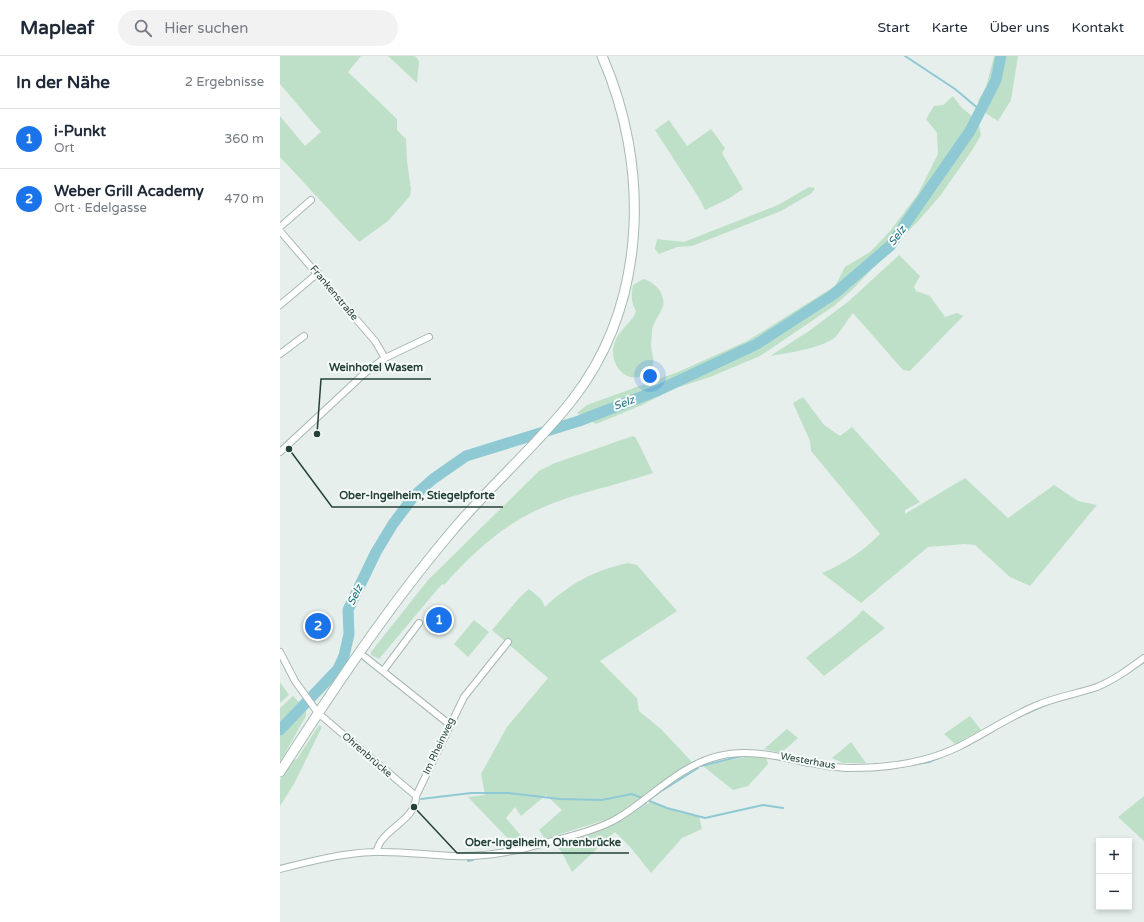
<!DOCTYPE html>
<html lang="de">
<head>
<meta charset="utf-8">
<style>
	body { margin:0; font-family:"Varela Round",sans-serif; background:#f2f2f3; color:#1f2937 }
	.controls { position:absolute; right:12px; bottom:12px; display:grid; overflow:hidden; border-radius:0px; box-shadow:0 2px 6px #0003 }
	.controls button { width:36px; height:36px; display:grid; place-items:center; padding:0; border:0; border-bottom:1px solid #e0e1e3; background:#fff; color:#1f2937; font:20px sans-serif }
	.you { position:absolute; left:370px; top:320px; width:14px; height:14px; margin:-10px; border:3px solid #fff; border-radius:50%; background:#1a73e8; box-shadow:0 0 0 6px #1a73e833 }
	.badge { display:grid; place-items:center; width:26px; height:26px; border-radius:50%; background:#1a73e8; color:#fff; font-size:13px; font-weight:700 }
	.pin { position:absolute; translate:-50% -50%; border:2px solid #fff; box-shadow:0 1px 4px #0006 }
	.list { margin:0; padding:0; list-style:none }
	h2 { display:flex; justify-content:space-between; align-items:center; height:52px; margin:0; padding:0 16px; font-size:17px }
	h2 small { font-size:13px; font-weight:400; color:#747a83 }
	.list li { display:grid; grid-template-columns:26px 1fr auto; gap:12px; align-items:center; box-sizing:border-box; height:60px; padding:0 16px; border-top:1px solid #e0e1e3 }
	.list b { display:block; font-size:15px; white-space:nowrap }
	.list p { margin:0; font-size:13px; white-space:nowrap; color:#747a83 }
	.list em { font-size:13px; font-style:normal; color:#747a83 }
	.icon { flex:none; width:22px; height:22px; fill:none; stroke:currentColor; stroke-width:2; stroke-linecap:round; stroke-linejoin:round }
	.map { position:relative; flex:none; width:864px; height:866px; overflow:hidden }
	header { display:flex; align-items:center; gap:24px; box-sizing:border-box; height:56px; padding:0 20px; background:#fff; border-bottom:1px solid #e0e1e3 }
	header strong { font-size:19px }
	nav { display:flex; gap:22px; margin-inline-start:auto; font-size:14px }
	.search { width:280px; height:36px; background:#f2f2f3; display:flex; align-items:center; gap:10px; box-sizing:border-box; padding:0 14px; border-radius:22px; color:#747a83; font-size:15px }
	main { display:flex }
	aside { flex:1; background:#fff }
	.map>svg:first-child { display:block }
	.green { fill:#bfe0c8 }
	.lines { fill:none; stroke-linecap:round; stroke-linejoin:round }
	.stream { stroke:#8ec9d4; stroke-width:2 }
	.river { stroke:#8ec9d4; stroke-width:11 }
	.minor-casing { stroke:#a8b8b2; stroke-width:8 }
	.secondary-casing { stroke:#a4bbb3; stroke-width:11 }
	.minor { stroke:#fff; stroke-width:6 }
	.secondary { stroke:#fff; stroke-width:9 }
	.labels { text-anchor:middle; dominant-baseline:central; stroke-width:4; stroke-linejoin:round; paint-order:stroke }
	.street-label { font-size:10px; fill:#24423a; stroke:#f7fbf9 }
	.water-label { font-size:11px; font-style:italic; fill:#1c6f80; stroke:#f7fbf9 }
	.leader { fill:none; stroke:#24423a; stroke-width:1.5 }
	.callout-dot { fill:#24423a; stroke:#f7fbf9; stroke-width:1.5 }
	.callout-label { font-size:11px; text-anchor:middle; font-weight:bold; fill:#24423a; stroke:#f7fbf9; stroke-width:4; stroke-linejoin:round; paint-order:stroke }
</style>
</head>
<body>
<header>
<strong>Mapleaf</strong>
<div class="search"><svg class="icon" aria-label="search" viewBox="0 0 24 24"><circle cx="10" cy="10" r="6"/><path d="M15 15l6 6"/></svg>Hier suchen</div>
<nav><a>Start</a><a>Karte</a><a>Über uns</a><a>Kontakt</a></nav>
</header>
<main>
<aside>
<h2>In der Nähe<small>2 Ergebnisse</small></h2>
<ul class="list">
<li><span class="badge">1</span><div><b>i-Punkt</b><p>Ort</p></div><em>360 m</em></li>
<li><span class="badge">2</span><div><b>Weber Grill Academy</b><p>Ort · Edelgasse</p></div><em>470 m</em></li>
</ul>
</aside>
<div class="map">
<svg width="864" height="866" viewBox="0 0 864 866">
	<rect width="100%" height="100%" fill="#e6efeb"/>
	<path class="green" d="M 0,0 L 81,0 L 68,16 L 117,63 L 117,74 L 126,83 L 127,105 L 131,133 L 130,140 L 108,165 L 79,186 L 0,101 L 0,60 L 25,90 L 41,76 L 0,28 Z
		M 108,0 L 135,0 L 139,5 L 137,27 Z
		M 714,0 L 738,0 L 731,44 L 718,65 L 702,55 L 698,45 L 706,31 Z
		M 673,40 L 681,51 L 698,65 L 701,79 L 693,93 L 660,140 L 640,163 L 572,234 L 554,250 L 480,300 L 430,321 L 393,333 L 362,349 L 316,368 L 297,357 L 307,349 L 398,316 L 467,285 L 555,230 L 565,211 L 590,196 L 610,175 L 638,138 L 658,98 L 657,77 L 646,63 L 654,50 L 663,49 Z
		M 389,64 L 407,90 L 431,73 L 445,92 L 442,97 L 463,133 L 448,143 L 425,154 L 419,142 L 375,74 Z
		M 529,131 L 535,132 L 532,137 L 501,155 L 412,190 L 397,191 L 379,198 L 375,193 L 377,183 L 404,186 L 498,149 Z
		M 619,199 L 640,220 L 634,231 L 636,235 L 650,240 L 665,261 L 677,257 L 683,260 L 630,315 L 623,314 L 573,257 C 567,264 561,276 554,282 C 540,293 506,297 490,300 L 529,275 L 569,245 Z
		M 363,223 C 374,225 386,238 383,250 C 380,259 373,266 372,275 C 372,280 371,286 371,290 C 372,299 377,309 368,316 C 352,330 333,315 333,296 C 334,274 353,268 356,255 C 351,247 351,239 353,229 Z
		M 523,341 L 544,369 L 560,380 L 572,371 L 640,446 L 625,454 L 625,458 L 685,422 L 728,462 L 774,429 L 798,445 L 817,449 L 750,530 L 730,521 L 695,489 L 685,488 L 648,491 L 581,547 L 542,517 C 564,508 583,495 600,478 L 531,395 L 530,385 L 513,347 Z
		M 353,380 L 356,382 L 373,417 C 329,432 280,439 240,463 C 211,480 186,504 164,529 L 162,528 L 99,603 L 91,599 L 91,596 L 148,524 L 259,415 L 275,407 Z
		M 348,507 L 357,509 L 397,555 L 320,605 L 357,642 L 359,655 L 381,673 L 412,706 L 334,761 L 265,783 L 259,774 L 282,754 L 266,739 L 241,760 L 235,751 L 226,762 L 248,788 L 235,790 L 188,741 L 205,739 L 201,718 L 227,671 L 268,622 L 212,574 L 240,541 L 249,533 L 261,543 L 265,551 C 289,528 315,514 348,507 Z
		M 583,554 L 605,572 L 544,620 L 526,602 C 545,585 566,573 583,554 Z
		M 194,564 L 209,576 L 188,601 L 174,588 Z
		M 0,626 L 9,639 L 0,647 Z
		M 13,640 L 26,653 L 26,660 L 0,706 L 0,652 Z
		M 690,660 L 701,674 L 675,688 L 664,678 Z
		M 39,669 L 42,671 L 14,728 L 0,750 L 0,724 L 14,704 L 17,703 Z
		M 507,673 L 518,682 L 501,697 L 484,693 Z
		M 571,686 L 586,707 L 563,707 L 552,702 Z
		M 470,700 L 486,701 L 488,708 L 468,730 L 453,734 L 423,710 Z
		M 864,740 L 864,785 L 838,761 Z
		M 371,746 L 401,757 L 419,760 L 422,773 L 402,782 L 371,817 L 351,792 L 335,776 L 292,816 L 281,795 L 273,787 L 333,768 Z"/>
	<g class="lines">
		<path class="stream" d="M 625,0 L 675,33 L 700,54
			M 853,613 L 864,606
			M 745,658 L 768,648
			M 515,707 L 530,710
			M 421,710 L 462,700
			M 613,712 L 649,706 L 661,701
			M 383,734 L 418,712
			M 141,743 L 191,737 L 228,737 L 280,743 L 322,744 L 352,738 L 387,752 L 425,762 L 483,749 L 503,752
			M 369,744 L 381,735
			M 355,754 L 366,747
			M 188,805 L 193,804"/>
		<path class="river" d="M 0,674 L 58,613 L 64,600 L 69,578 L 68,554 L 96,496 L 113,468 L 134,440 L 153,423 L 186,400 L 299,365 L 379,334 L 477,288 L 554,238 L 610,190 L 690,75 L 716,24 L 721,0"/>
		<g class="minor-casing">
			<path id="minor" d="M 0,171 L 31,144
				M 0,175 L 95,285 L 105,302
				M 0,249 L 38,217
				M 0,298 L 24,280
				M 0,396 L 86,316 L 105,302 L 149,281
				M 0,596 L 15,625 L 38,657 L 136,740
				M 85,601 L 169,668
				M 103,615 L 139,567
				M 96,796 C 98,792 99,787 102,784 C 113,769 136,761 136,740 L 184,641 L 228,586
				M 0,813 C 31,805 63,797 95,796 C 121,795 147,799 173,800 C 199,801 226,797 250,791 C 275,784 317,775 338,762 C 371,742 400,709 439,700 C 484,689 527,712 571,712 C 608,712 645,707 678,691 C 704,678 729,661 755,650 C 775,641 797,638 817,631 C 834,624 849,613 864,602"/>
		</g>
		<g class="secondary-casing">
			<path id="secondary" d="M 0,716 C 52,635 106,554 168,480 C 207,432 255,392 293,343 C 368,246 370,109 322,0"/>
		</g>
		<use href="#minor" class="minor"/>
		<use href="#secondary" class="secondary"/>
	</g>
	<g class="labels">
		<g class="street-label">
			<text transform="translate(54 237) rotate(50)">Frankenstraße</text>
			<text transform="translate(159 690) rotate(-65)">Im Rheinweg</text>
			<text transform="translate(87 699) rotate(41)">Ohrenbrücke</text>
			<text transform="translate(528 705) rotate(10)">Westerhaus</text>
		</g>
		<g class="water-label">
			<text transform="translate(617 180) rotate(-53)">Selz</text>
			<text transform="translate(344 347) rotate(-21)">Selz</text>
			<text transform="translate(75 539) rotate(-64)">Selz</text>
		</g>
	</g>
	<path class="leader" d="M37 378L41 323H151M9 393L52 451H223M134 751L177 797H349"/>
	<g class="callout-dot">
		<circle cx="37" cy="378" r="4"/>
		<circle cx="9" cy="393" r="4"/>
		<circle cx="134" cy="751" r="4"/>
	</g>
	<g class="callout-label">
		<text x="96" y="315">Weinhotel Wasem</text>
		<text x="137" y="443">Ober-Ingelheim, Stiegelpforte</text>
		<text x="263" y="790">Ober-Ingelheim, Ohrenbrücke</text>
	</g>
</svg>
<div class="controls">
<button>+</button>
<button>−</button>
</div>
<div class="you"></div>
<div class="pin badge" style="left:159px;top:564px">1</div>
<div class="pin badge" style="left:38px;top:570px">2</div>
</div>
</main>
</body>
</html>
